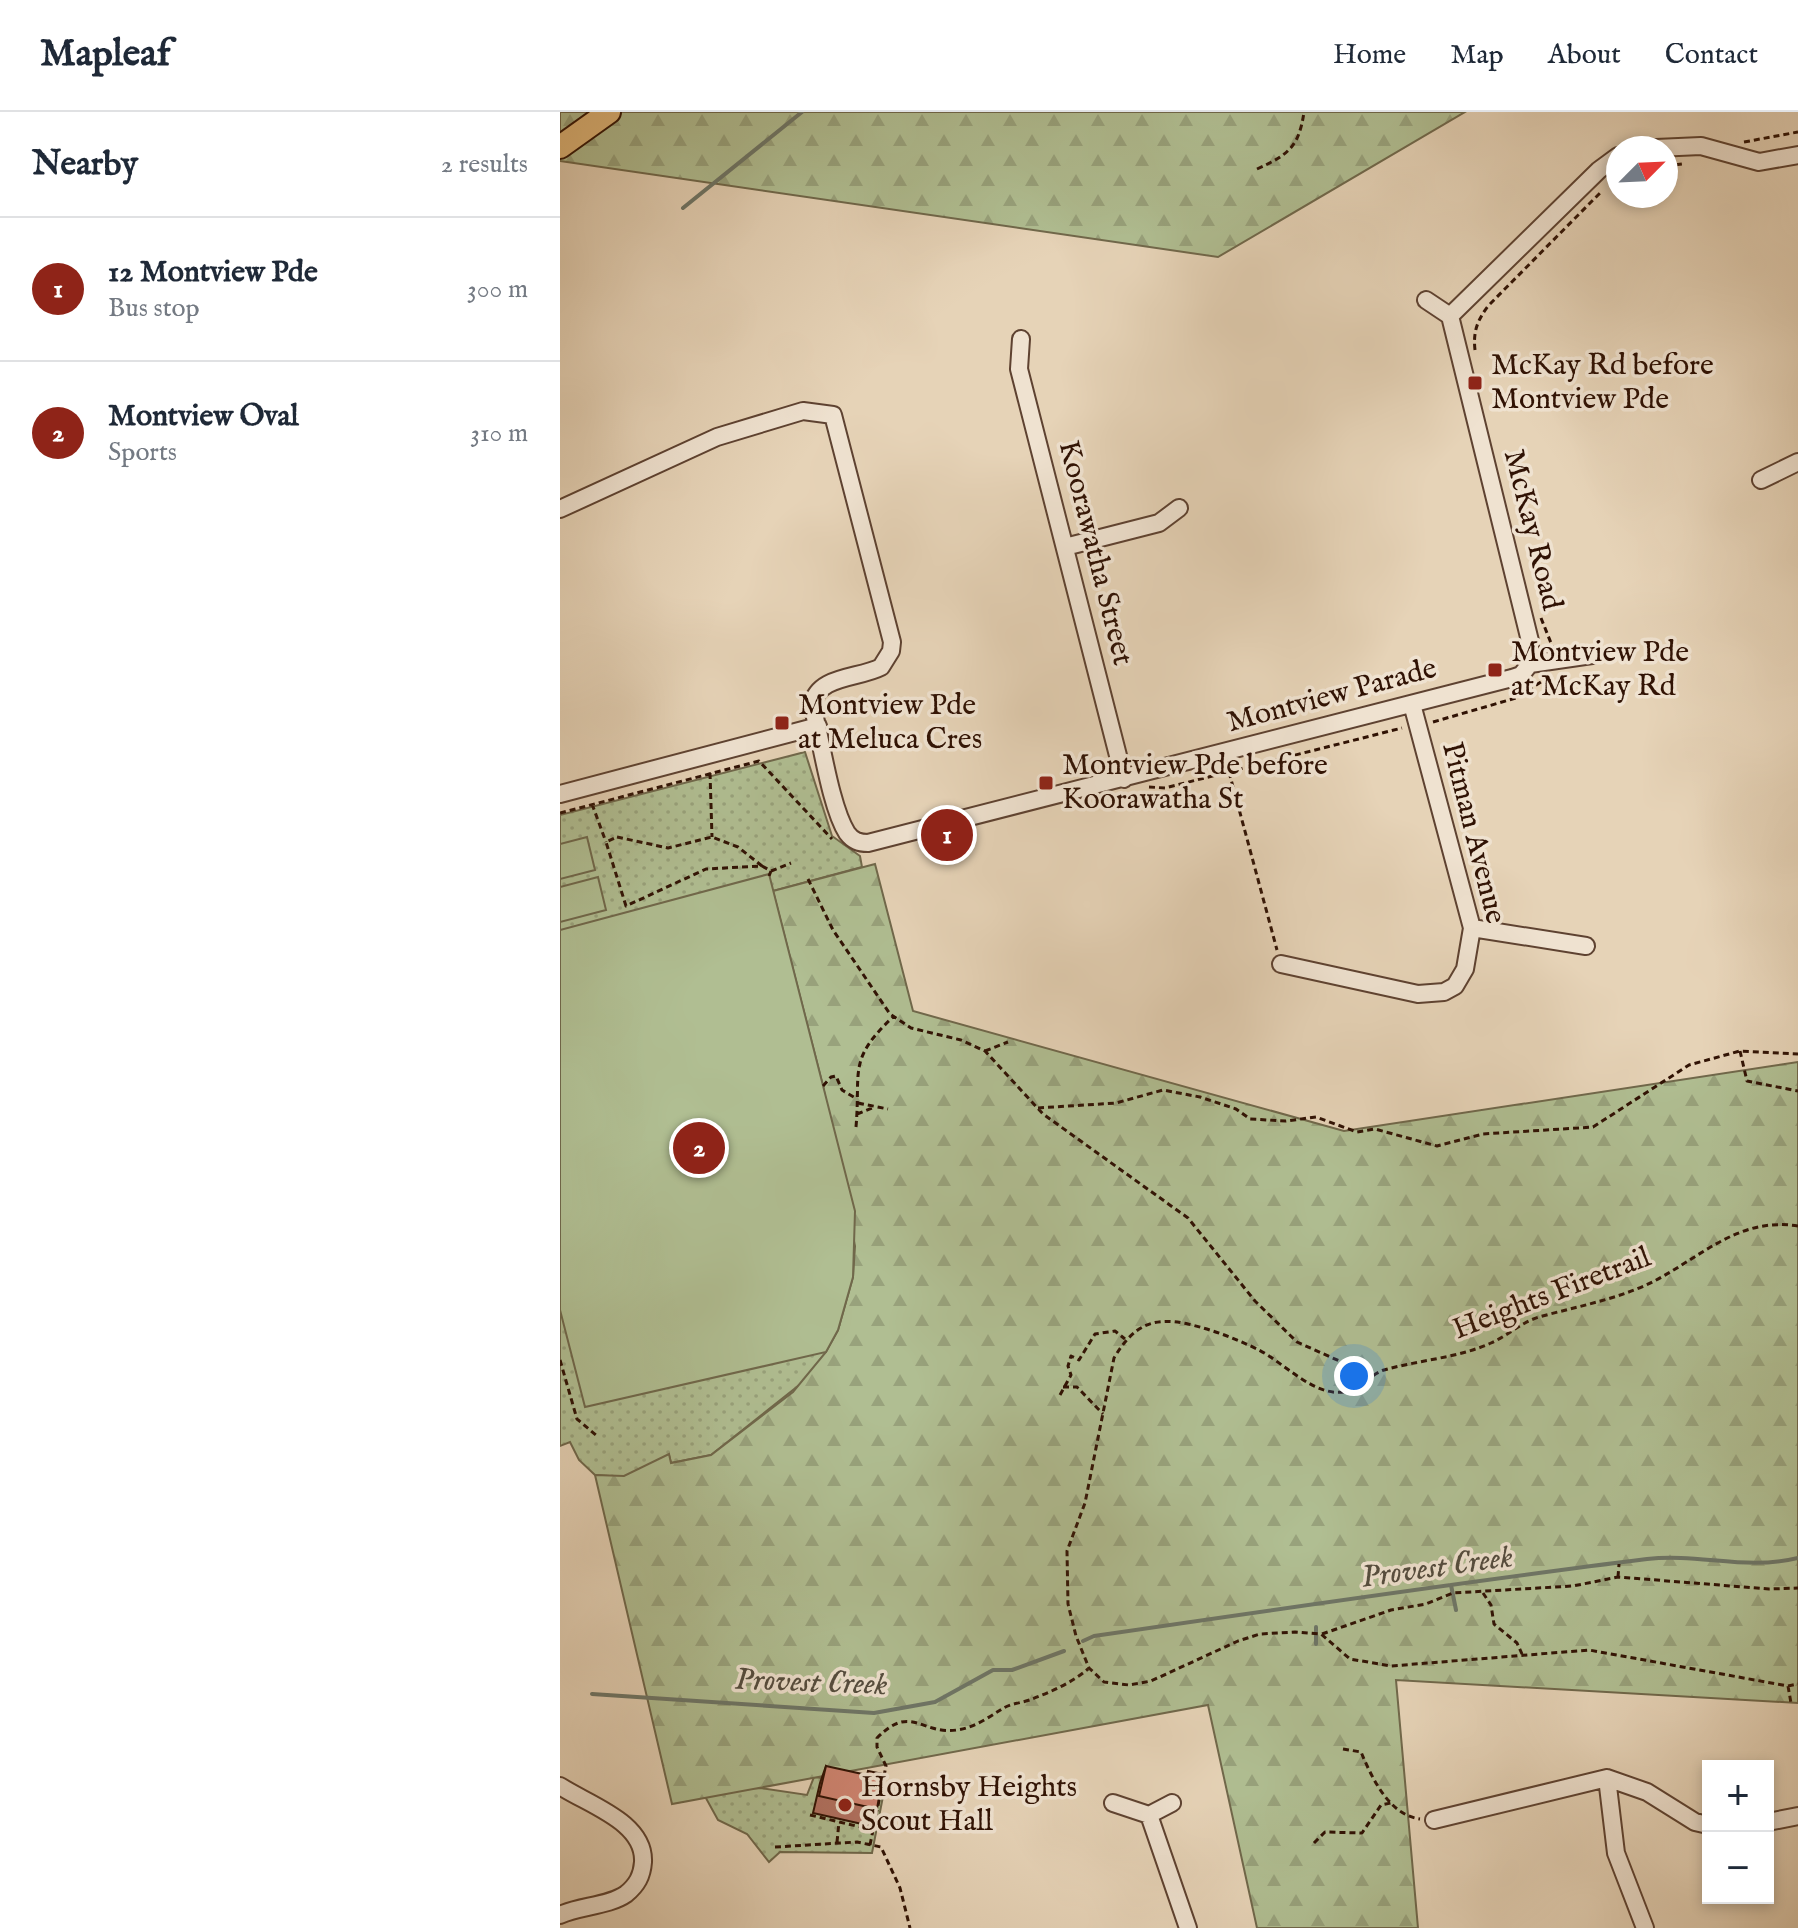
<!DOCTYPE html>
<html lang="en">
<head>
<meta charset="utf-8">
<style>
	body { margin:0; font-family:"IM FELL English",serif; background:#f2f2f3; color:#1f2937 }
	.controls { position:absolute; right:24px; bottom:24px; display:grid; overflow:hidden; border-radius:0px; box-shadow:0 4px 12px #0003 }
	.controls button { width:72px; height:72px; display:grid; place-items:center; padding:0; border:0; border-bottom:2px solid #e0e1e3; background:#fff; color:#1f2937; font:40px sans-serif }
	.compass { position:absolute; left:1046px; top:24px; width:72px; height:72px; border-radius:50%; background:#fff; box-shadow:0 4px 12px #0003; rotate:66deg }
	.you { position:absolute; left:794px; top:1264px; width:28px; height:28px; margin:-20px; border:6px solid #fff; border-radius:50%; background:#1a73e8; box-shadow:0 0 0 12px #1a73e833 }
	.badge { display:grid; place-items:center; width:52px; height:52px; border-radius:50%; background:#8f2418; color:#fff; font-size:26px; font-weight:700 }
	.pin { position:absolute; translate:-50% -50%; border:4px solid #fff; box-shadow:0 2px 8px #0006 }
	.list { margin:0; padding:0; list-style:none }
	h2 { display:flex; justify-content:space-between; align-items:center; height:104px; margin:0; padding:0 32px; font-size:34px }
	h2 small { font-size:26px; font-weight:400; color:#747a83 }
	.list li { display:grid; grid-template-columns:52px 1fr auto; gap:24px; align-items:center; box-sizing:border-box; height:144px; padding:0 32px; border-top:2px solid #e0e1e3 }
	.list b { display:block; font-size:30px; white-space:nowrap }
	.list p { margin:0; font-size:26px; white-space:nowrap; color:#747a83 }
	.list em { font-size:26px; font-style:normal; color:#747a83 }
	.map { position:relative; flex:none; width:1238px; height:1816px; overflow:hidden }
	header { display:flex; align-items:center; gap:48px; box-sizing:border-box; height:112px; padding:0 40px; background:#fff; border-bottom:2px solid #e0e1e3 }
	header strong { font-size:38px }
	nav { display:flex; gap:44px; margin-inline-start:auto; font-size:28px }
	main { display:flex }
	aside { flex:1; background:#fff }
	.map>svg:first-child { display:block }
	.grass { fill:url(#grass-dots); stroke:#70684b; stroke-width:2 }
	.forest { fill:url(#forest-firs); stroke:#70684b; stroke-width:2 }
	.garden { fill:#b0be92; stroke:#70684b; stroke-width:2 }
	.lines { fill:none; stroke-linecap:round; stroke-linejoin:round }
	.stream { stroke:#6e7667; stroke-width:4 }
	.minor-casing { stroke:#5e4231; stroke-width:20 }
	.major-casing { stroke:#301204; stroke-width:26 }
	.path { stroke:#301204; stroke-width:3; stroke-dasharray:6 4; stroke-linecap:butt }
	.minor { stroke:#efe2d0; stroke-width:16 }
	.major { stroke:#e3ba7c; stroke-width:22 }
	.wall { fill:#b37262; stroke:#301204; stroke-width:2 }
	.building { fill:#d08572; stroke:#301204; stroke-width:2 }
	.poi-dot { fill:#8f2418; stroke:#efe2d0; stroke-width:3 }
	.labels { text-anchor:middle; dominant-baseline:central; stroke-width:7; stroke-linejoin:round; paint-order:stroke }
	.poi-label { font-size:30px; fill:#301204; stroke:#efe2d0; text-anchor:start }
	.street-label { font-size:30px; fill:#301204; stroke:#efe2d0 }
	.water-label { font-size:32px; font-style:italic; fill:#544c3e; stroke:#efe2d0 }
</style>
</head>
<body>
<header>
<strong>Mapleaf</strong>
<nav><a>Home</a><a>Map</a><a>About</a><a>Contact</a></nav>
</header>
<main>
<aside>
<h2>Nearby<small>2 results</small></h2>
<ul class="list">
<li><span class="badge">1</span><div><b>12 Montview Pde</b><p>Bus stop</p></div><em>300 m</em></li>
<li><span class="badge">2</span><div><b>Montview Oval</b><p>Sports</p></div><em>310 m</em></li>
</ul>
</aside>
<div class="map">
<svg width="1238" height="1816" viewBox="0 0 1238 1816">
	<defs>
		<pattern id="grass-dots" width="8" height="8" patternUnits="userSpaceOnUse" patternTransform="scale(2)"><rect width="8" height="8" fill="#b0be92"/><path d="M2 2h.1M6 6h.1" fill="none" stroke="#98a27c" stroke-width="1.8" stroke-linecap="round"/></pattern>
		<pattern id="forest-firs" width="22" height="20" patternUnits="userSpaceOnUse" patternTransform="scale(2)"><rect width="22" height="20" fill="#b0be92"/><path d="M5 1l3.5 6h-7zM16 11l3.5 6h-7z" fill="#98a27c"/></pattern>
	</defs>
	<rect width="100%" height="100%" fill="#e6d3b7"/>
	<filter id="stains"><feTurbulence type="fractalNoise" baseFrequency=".0025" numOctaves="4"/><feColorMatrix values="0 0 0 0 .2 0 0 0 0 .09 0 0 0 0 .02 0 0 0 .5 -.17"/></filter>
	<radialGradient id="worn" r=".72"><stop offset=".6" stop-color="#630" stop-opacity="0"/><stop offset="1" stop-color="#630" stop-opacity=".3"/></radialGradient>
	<path class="grass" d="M 245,640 L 272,724 L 300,744 L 302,755 L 213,779 L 263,974 L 266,1240 L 243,1270 L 151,1343 L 111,1351 L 109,1343 L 64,1365 L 35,1363 L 19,1348 L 10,1330 L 0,1334 L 0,703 Z
		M 254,1665 L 325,1674 L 312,1741 L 220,1740 L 209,1750 L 187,1722 L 158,1708 L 142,1679 L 200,1676 L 247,1683 Z"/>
	<path class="forest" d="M 0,0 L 905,0 L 658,145 L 0,49 Z
		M 315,752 L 353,899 L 784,1019 L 1238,950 L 1238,1591 L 836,1568 L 858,1816 L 697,1816 L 648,1593 L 112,1692 L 35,1363 L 64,1364 L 109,1342 L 111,1351 L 151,1343 L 233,1280 L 266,1240 L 278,1218 L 293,1165 L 295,1134 L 263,974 L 213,779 Z"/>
	<path class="garden" d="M 27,725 L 35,758 L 0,767 L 0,732 Z
		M 209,762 L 295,1099 L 293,1165 L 278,1218 L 266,1240 L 25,1295 L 0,1198 L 0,818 Z
		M 38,765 L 46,798 L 0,810 L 0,775 Z"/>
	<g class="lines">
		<path class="stream" d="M 123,96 L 242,0
			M 891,1473 L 896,1498
			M 756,1515 L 756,1532
			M 523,1529 L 534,1524 C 718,1497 902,1470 1087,1447 C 1140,1441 1185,1459 1238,1446
			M 32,1582 L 314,1601 L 375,1590 L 433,1558 L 452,1558 L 504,1539"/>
		<g class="minor-casing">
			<path id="minor" d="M 1096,36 L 1141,34 L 1199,50 L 1238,43
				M 866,188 L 890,204 L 970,529 L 970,552
				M 890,204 L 1039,58 L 1058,44
				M 461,227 L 459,257 L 564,667
				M 1201,368 L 1238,350
				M 0,397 L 157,325 L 243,299 L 273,303 L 332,530 L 331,539 L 321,555 C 298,567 258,563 252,593 C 261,626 270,694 287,721 C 293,729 299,731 308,731 L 952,566 L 961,563 L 970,552 L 1032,543
				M 505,435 L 599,411 L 619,396
				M 0,682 L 258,614
				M 912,816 L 1026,834
				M 721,852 L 858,882 L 884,880 L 895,874 L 905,857 L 912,816 L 852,592
				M 1047,1666 L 1056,1741 L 1085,1816
				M 1047,1666 L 1087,1680 L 1135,1710 L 1148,1713
				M 0,1674 C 29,1693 85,1710 83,1750 C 82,1764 77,1773 66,1782 C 49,1794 19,1794 0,1803
				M 553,1691 L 589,1703 L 628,1816
				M 589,1703 L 612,1691
				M 874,1708 L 1047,1666
				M 1208,1710 L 1238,1704"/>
		</g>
		<g class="major-casing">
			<path id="major" d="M 0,35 L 49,0"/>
		</g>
		<path class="path" d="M 1184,30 L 1238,20
			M 1106,54 L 1122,52
			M 697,57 C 728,43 739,35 744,0
			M 915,238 C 913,220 917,209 928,194 L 1041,80
			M 981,506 L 993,536
			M 873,610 L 956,586 L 987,566
			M 669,660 L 717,838
			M 150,661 L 152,725
			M 589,675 L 605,676 L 842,616
			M 32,692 L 46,730
			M 0,701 L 199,649 L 272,727
			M 57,725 L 108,736 L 152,725 L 178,735 L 202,754 L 146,757 L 66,794 L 46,730 Z
			M 202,754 L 211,759 L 209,764
			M 211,759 L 231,751
			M 248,767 L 273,818 L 330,902 L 351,916 L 401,928 L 425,939 L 483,1002 L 628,1106 L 695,1189 L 737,1230 L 795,1256 L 801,1270
			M 425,939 L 448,930
			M 1180,939 L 1187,969 L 1238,979
			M 263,974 L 271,965 L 276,964 L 282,978 L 297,987
			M 298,991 L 328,997
			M 478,996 L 556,991 L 603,978 L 640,985 L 676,997 L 690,1007 L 726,1009 L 756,1005 L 797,1020 L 815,1017 L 877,1034 L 923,1022 L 1033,1015 L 1129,953 L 1180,939 L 1238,942
			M 297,1002 L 312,996
			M 296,1015 C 301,958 287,948 334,904
			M 1238,1114 C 1175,1104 1137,1150 1084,1174 C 1049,1189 1015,1195 979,1205 C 962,1210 947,1224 931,1231 C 898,1246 859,1248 824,1258 C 811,1262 801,1276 788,1279 C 756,1288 724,1250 697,1237 C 674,1226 653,1218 628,1212 C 592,1204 573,1214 554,1246 L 525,1391 L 507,1439 L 508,1492 L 516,1524 L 529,1556 L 544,1570 L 569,1573 L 591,1569 L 678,1529 L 700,1522 L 735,1520 L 761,1522 L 790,1547 L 831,1554 L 1029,1538 L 1228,1574 L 1238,1572
			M 0,1248 L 17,1307 L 37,1324
			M 503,1275 L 517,1275 L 543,1302
			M 500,1283 L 511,1263 L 508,1254 L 511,1244 L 519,1248 L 535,1222 L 555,1219 L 565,1227
			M 1058,1465 L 1059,1452
			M 923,1481 L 931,1493 L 934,1512 L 957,1531 L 962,1542
			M 762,1522 L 831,1498 L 866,1492 L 893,1481 L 1013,1474 L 1058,1465 L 1209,1477 L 1238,1476
			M 1228,1574 L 1231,1591
			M 783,1637 L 801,1640 C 812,1666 829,1703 860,1707
			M 250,1703 L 313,1718
			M 277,1730 L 279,1710
			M 754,1731 L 765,1720 L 802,1721 L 821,1693 L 831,1691
			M 310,1733 L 326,1654 L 317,1635 L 317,1626 C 352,1591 360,1623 397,1618 C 414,1616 429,1605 442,1597 C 451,1591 463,1591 472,1587 C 491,1580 513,1570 528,1557
			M 215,1735 L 297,1730 L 321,1735 L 340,1776 L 350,1816"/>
		<use href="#minor" class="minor"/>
		<use href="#major" class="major"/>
	</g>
	<path class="wall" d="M 266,1654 L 317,1697 L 311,1714 L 253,1701 L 260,1671 Z"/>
	<path class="building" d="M 266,1654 L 307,1663 L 308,1659 L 323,1662 L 317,1697 L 259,1684 Z"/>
	<g class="poi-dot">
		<rect x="907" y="263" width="16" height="16" rx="4"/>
		<rect x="927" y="550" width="16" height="16" rx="4"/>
		<rect x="214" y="603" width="16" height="16" rx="4"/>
		<rect x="478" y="663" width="16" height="16" rx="4"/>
		<circle cx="285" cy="1693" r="8"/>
	</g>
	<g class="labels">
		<g class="poi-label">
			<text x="931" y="254">McKay Rd before<tspan x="931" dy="34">Montview Pde</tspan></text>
			<text x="951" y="541">Montview Pde<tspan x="951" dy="34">at McKay Rd</tspan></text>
			<text x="238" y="594">Montview Pde<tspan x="238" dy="34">at Meluca Cres</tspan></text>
			<text x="502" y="654">Montview Pde before<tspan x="502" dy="34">Koorawatha St</tspan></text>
			<text x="301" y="1676">Hornsby Heights<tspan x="301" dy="34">Scout Hall</tspan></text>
		</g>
		<g class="street-label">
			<text transform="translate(972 418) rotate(76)">McKay Road</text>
			<text transform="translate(535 441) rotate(76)">Koorawatha Street</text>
			<text transform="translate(772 584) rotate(-15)">Montview Parade</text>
			<text transform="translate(913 721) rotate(76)">Pitman Avenue</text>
			<text transform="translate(992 1182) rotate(-21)">Heights Firetrail</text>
		</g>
		<g class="water-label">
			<text transform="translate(877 1456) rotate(-8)">Provest Creek</text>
			<text transform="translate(251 1571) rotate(2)">Provest Creek</text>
		</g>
	</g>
	<rect width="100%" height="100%" filter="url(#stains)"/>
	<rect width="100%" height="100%" fill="url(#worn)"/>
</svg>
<div class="controls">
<button>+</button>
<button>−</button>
</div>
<svg class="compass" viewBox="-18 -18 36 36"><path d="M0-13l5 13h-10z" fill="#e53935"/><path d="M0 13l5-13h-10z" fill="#747a83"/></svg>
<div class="you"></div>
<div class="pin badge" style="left:387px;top:723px">1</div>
<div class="pin badge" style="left:139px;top:1036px">2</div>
</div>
</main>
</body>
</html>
